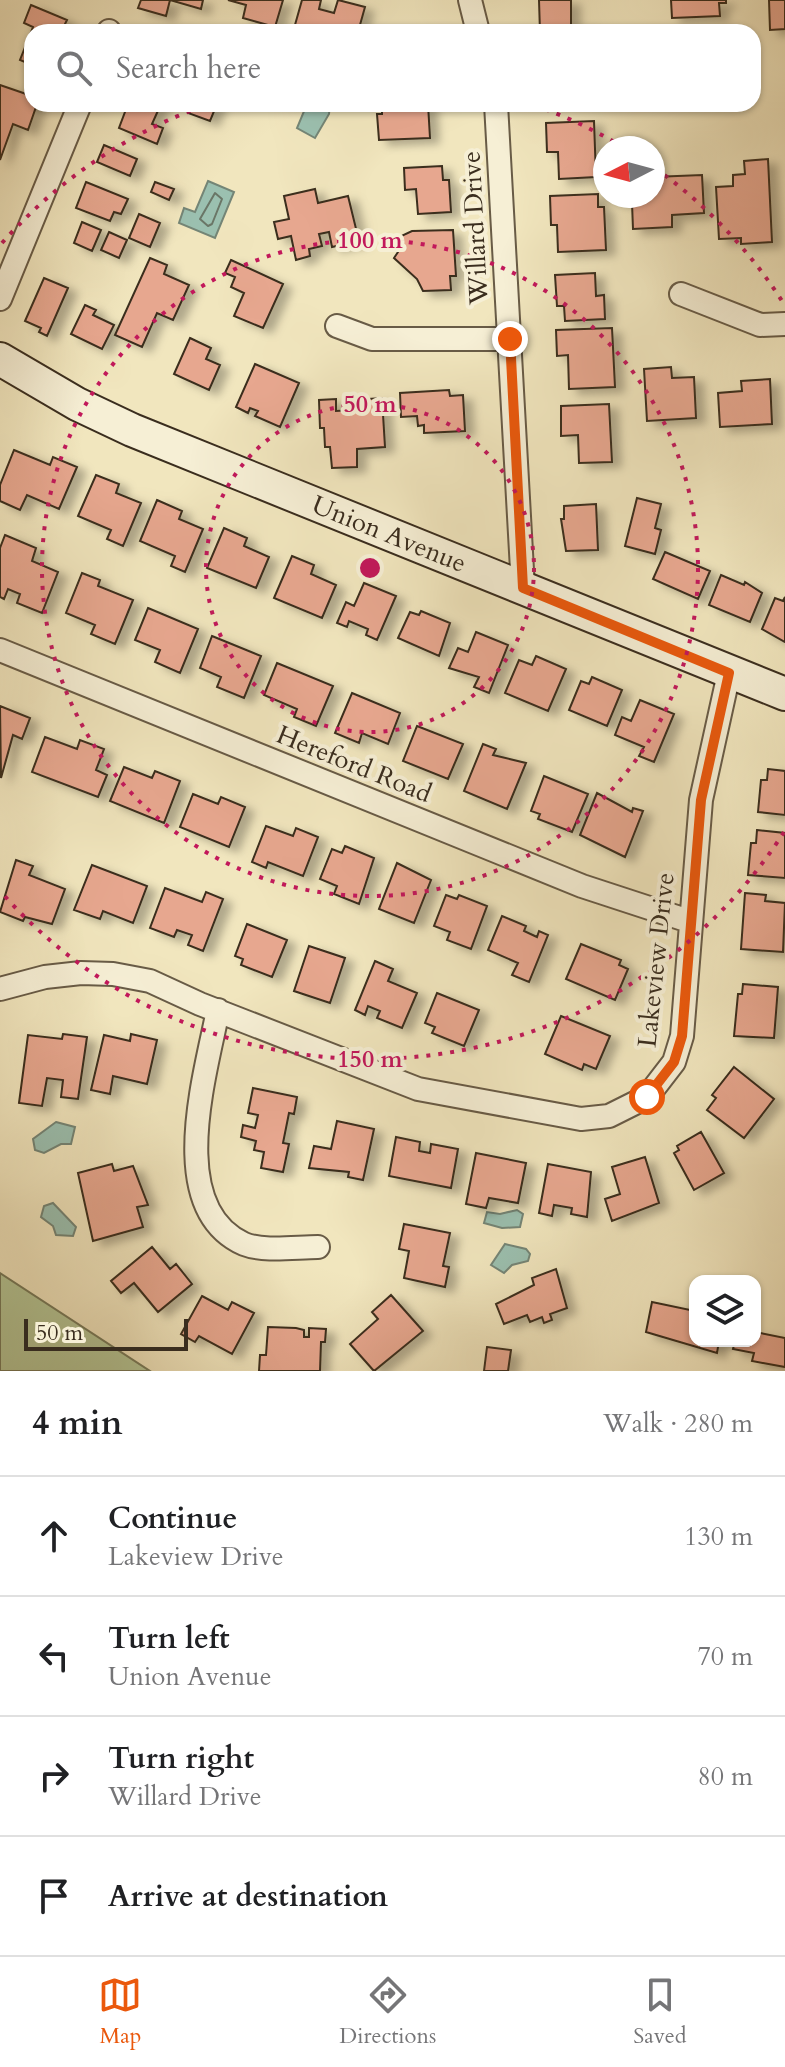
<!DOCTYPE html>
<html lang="en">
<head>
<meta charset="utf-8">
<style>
	body { margin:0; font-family:Cardo,serif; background:#f6f6f6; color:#202124 }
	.controls { position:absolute; right:24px; bottom:24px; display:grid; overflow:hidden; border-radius:16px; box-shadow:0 2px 6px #0004 }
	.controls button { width:72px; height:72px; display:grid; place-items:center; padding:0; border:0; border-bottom:2px solid #e0e0e0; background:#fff; color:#202124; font:40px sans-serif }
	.compass { position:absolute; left:593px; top:136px; width:72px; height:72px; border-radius:50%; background:#fff; box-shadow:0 2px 6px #0004; rotate:264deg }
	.scale { position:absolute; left:24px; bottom:20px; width:164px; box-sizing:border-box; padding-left:8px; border:4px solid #3a2d1e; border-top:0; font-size:22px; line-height:28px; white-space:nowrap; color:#3a2d1e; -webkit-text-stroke:6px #f6efd5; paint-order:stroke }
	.stop { position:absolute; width:24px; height:24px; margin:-18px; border:6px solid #ea580c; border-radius:50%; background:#fff }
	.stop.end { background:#ea580c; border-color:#fff; box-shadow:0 2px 8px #0008 }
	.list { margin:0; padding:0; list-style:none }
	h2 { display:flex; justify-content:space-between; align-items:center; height:104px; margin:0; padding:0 32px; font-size:34px }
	h2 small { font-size:26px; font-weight:400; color:#757577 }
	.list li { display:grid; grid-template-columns:52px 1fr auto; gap:24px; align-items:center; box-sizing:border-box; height:120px; padding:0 32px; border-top:2px solid #e0e0e0 }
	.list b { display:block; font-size:30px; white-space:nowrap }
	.list p { margin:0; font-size:26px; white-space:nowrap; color:#757577 }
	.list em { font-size:26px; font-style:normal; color:#757577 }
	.icon { flex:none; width:44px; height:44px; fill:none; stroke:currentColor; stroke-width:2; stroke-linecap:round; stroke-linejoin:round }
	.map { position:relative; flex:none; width:785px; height:1371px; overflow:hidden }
	.search { position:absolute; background:#fff; box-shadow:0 2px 6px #0004; left:24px; right:24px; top:24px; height:88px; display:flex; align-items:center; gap:20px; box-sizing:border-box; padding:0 28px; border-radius:24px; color:#757577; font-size:30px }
	.sheet { height:584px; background:#fff }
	nav { display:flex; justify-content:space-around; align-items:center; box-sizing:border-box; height:112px; border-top:2px solid #e0e0e0; background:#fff; font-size:22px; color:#757577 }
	nav a { display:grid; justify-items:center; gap:4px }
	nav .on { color:#ea580c }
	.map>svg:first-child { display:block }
	.green { fill:#b4c696; stroke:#777a5a; stroke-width:2 }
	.water { fill:#9bc0b0; stroke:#748576; stroke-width:2 }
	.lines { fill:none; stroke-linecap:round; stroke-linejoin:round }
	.shore { stroke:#6a7667; stroke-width:2 }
	.building { fill:#e7a78f; stroke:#3a2d1e; stroke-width:2; filter:url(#shadow) }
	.minor-casing { stroke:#685b46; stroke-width:26 }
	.secondary-casing { stroke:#3a2d1e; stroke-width:36 }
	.minor { stroke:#f6efd5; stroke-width:22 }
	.secondary { stroke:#f6efd5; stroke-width:32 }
	.route { stroke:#ea580c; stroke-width:10 }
	.ring { fill:none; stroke:#c2185b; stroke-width:4; stroke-dasharray:4 8 }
	.labels { text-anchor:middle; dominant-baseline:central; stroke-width:8; stroke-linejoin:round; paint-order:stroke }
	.street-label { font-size:26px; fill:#3a2d1e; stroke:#f6efd5 }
	.centre { fill:#c2185b; stroke:#f6efd5; stroke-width:4 }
	.ring-label { font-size:24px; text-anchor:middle; font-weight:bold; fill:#c2185b; stroke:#f6efd5; stroke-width:8; stroke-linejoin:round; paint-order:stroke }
</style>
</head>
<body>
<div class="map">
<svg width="785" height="1371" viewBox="0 0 785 1371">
	<defs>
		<filter id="shadow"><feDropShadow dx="9" dy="5" stdDeviation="4" flood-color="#0004"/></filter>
	</defs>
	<rect width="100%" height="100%" fill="#f1e6be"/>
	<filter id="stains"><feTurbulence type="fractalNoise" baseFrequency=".0025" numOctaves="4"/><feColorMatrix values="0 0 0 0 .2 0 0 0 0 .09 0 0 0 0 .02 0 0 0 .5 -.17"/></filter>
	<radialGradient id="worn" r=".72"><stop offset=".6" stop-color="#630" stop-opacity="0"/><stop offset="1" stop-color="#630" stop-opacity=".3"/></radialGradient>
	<path class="green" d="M 0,1273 L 150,1371 L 0,1371 Z"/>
	<path class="water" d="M 307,104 L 330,104 L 329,114 L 315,138 L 297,128 Z
		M 208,181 L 234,192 L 215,238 L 179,223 L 184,208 L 195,212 Z
		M 56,1122 L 75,1127 L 71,1144 L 61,1144 L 44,1153 L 35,1150 L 33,1139 Z
		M 53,1203 L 76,1227 L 73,1236 L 56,1235 L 53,1226 L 41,1217 L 44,1206 Z
		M 517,1210 L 523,1214 L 520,1227 L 502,1228 L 484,1223 L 487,1212 L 500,1214 Z
		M 505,1244 L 526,1249 L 530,1254 L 528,1261 L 512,1265 L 504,1273 L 491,1265 Z"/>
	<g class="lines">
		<path class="shore" d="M 215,193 L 222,199 L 212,224 L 208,226 L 200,219 Z"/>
	</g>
	<path class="building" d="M 141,0 L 203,0 L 201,9 L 170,0 L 166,16 L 138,8 Z
		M 228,0 L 283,0 L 275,27 L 243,18 L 246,5 Z
		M 302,0 L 321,0 L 319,9 L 334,13 L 338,0 L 365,7 L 358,32 L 293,32 Z
		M 539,0 L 571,0 L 571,28 L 587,27 L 587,32 L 540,32 Z
		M 671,0 L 726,0 L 726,3 L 719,3 L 720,16 L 672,18 Z
		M 769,0 L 785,0 L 785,29 L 770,30 Z
		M 31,5 L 67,20 L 61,32 L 32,32 L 32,65 L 20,60 L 33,27 L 24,23 Z
		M 0,85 L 32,96 L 32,104 L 37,104 L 28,130 L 13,124 L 0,160 Z
		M 128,104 L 161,104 L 152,124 L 163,128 L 157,144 L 119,128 Z
		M 191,104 L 217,104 L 210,121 L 188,113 Z
		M 382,104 L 428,104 L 430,138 L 379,140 L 377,114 L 382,114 Z
		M 594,121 L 596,177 L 559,179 L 558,152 L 547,152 L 546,123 Z
		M 104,145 L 137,159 L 130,176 L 97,162 Z
		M 768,159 L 772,242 L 741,244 L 741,238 L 719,239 L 716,187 L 733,186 L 733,175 L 745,174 L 744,161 Z
		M 442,166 L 443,180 L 449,180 L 451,212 L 418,214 L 416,189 L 405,190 L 404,168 Z
		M 702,175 L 704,213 L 672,215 L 672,227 L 633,229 L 632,203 L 641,203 L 641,196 L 653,196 L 653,177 Z
		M 86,182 L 128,199 L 121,214 L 114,212 L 110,221 L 76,208 Z
		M 155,182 L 174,189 L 169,200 L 151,192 Z
		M 315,189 L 318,203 L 348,196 L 359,241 L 332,247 L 329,232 L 319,234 L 322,246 L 309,249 L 310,256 L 296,260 L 291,236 L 278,239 L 274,222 L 289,219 L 284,196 Z
		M 598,194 L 598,207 L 604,207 L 606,250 L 558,252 L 557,225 L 551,225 L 550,196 Z
		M 139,214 L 160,223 L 150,247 L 129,238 Z
		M 82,222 L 101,230 L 92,251 L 74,243 Z
		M 453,230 L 456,276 L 450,276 L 451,290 L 423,291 L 417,279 L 394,258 L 398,252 L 397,238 L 412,231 Z
		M 109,232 L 127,240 L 119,258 L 101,250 Z
		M 150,258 L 167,265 L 164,274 L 189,285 L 173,320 L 157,313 L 142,347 L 115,335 Z
		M 231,260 L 283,284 L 263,328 L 234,316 L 244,293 L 231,287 L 235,277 L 225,273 Z
		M 595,273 L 596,296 L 604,295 L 605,319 L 565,321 L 564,306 L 557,306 L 555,275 Z
		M 44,278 L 68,288 L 47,336 L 39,332 L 41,328 L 25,321 Z
		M 85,305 L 96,310 L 93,315 L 114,325 L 102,349 L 71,334 Z
		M 612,328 L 615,387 L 569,389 L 568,355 L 557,356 L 556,330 Z
		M 190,338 L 211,348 L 206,359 L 220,365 L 209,390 L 174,374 Z
		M 255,364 L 299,383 L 280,427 L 255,416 L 258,411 L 250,408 L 248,413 L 236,407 Z
		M 671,367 L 672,378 L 694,377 L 696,418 L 647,421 L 644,369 Z
		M 770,379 L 772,424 L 720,427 L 718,393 L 742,391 L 741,381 Z
		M 449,390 L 450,396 L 463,395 L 465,431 L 424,433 L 424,425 L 418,426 L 417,416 L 401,417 L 400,393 Z
		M 382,398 L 385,447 L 357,449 L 357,467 L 332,468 L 330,447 L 325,447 L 324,428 L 320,428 L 319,400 L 336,399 L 336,411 L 354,410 L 354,400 Z
		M 609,404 L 612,462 L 579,463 L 578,435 L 561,436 L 561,406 Z
		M 14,450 L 50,465 L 53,457 L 77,467 L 59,509 L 27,495 L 20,510 L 0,501 L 0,485 Z
		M 96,475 L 119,484 L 116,493 L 141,503 L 123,546 L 107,539 L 111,530 L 78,516 Z
		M 637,498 L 661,504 L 655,528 L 661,530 L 655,554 L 625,546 Z
		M 157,500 L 182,511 L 179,519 L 203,529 L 185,572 L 171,566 L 175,556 L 140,541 Z
		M 596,504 L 598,550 L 566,551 L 561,519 L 564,519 L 564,506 Z
		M 224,528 L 247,538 L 244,546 L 269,557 L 256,588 L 207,568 Z
		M 5,535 L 36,548 L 32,561 L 58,572 L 42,613 L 17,603 L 20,594 L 8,589 L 4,599 L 0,597 L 0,548 Z
		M 665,552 L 710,571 L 698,599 L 653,579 Z
		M 292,556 L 314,565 L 311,574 L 336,585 L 322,618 L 274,598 Z
		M 82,573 L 100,580 L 98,586 L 133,600 L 115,644 L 91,634 L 95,625 L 66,613 Z
		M 721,575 L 744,585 L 745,582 L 762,593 L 750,622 L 709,605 Z
		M 364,583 L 396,596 L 377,640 L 366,635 L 368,629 L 349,621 L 347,627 L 337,623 L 346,602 L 354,606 Z
		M 785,597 L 785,642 L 762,629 L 775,598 L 783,601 Z
		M 148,608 L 198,629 L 180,673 L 155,662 L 160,650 L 135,640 Z
		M 421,611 L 450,623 L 439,656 L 398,638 L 410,612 L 419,615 Z
		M 476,632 L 508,645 L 489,693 L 474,687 L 479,677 L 449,668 L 458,648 L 468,652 Z
		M 212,636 L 261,656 L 244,698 L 217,687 L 221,677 L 200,668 Z
		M 536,656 L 566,669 L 548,711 L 505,693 L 519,660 L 532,665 Z
		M 277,663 L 333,686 L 316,726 L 294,717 L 297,709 L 264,695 Z
		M 592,677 L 622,690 L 607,726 L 569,710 L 581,681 L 589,684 Z
		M 352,693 L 400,713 L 388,744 L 362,733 L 359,743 L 335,733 Z
		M 640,700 L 674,714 L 654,762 L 639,756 L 644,747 L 615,735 L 622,717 L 631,721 Z
		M 0,706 L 30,718 L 22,739 L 13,735 L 1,778 Z
		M 417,726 L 463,744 L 448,779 L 403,761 Z
		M 45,737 L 77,749 L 80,740 L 104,749 L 96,770 L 107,775 L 98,797 L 32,772 Z
		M 483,744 L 496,749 L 493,755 L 526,763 L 507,809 L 464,791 Z
		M 124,767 L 152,778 L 155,771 L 180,781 L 164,823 L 110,801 Z
		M 768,769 L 785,771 L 785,815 L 758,812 L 761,780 L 767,780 Z
		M 544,776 L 588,794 L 572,832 L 538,819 L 540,814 L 531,811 Z
		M 597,793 L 632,812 L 633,808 L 643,811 L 625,857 L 580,835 Z
		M 193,794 L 218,804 L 221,797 L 245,807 L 229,847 L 180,827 Z
		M 266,826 L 293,836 L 296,828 L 318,837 L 303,876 L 268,862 L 266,868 L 252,862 Z
		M 757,830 L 785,833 L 785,878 L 748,875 L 751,843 L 756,843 Z
		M 345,846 L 374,858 L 359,904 L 334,894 L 337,886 L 320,879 L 332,849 L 342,853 Z
		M 16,860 L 33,866 L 29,875 L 65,889 L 52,924 L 25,917 L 23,921 L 0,912 Z
		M 397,863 L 431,880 L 414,923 L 379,909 Z
		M 92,865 L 147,886 L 133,923 L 103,911 L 100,919 L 74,910 Z
		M 165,888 L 202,902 L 206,892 L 223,899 L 203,951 L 188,945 L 192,935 L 177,930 L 174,937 L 150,928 Z
		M 745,893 L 766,895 L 765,901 L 785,903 L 783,952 L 741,949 Z
		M 446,895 L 457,899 L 459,895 L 487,906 L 471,949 L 447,940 L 450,932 L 434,926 Z
		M 502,916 L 526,926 L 524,931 L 537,937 L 539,931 L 548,935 L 529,982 L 512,975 L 518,963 L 488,950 Z
		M 247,924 L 287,940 L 272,977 L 241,965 L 243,959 L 235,956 Z
		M 581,944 L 621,960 L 619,965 L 628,969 L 615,1000 L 566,979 Z
		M 309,946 L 345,958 L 330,1003 L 294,991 Z
		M 375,961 L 393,969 L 388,981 L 417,993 L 402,1028 L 377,1018 L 380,1011 L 368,1006 L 365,1015 L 355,1010 Z
		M 743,984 L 778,987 L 774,1038 L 734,1036 L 738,994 L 742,994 Z
		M 437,993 L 479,1010 L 464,1046 L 432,1033 L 435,1027 L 425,1023 Z
		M 561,1016 L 610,1036 L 596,1069 L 584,1064 L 582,1070 L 545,1054 Z
		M 63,1034 L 87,1037 L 78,1099 L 61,1097 L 63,1080 L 47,1078 L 42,1106 L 19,1103 L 28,1035 L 62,1039 Z
		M 131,1034 L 157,1040 L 147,1084 L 113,1076 L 110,1094 L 91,1090 L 104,1035 L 130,1041 Z
		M 734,1067 L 774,1099 L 744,1138 L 707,1110 L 716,1098 L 712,1095 Z
		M 253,1088 L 297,1097 L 294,1114 L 289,1113 L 283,1143 L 289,1144 L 283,1172 L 261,1168 L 264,1152 L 254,1150 L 256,1141 L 241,1137 L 243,1125 L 255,1128 L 258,1115 L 248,1113 Z
		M 337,1121 L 374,1129 L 363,1180 L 348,1177 L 349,1172 L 309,1168 L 314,1146 L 331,1149 Z
		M 701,1132 L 724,1173 L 694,1190 L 674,1153 L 679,1150 L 677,1146 Z
		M 396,1137 L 420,1142 L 419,1151 L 430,1153 L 431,1144 L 458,1149 L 451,1188 L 389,1176 Z
		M 476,1153 L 526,1163 L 518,1203 L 489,1198 L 486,1208 L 466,1204 Z
		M 645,1157 L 659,1203 L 612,1221 L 605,1199 L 620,1194 L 612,1167 Z
		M 112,1164 L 114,1171 L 133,1166 L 148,1205 L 137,1207 L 143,1227 L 93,1241 L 78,1173 Z
		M 548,1164 L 591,1172 L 587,1217 L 571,1214 L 572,1208 L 554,1205 L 552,1216 L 539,1213 Z
		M 404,1224 L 450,1233 L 443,1266 L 449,1267 L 445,1287 L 404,1278 L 409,1251 L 399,1249 Z
		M 152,1247 L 170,1269 L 176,1264 L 192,1284 L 158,1312 L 134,1283 L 121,1293 L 111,1281 Z
		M 556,1269 L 567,1308 L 550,1314 L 552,1320 L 544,1323 L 542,1317 L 530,1322 L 527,1315 L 504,1324 L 496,1304 L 534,1285 L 532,1278 Z
		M 391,1295 L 423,1331 L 374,1371 L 350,1344 L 378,1319 L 372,1312 Z
		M 202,1296 L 228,1310 L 232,1302 L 254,1313 L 232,1354 L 199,1336 L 195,1342 L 181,1334 Z
		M 652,1302 L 695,1311 L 695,1341 L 719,1341 L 717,1353 L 646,1332 Z
		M 268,1327 L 296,1328 L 304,1330 L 304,1337 L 309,1337 L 309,1328 L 326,1329 L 325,1342 L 321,1342 L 320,1371 L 259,1371 L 260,1355 L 266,1355 Z
		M 755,1332 L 785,1338 L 785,1367 L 752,1361 L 754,1353 L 733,1349 L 735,1341 L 755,1341 Z
		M 487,1347 L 511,1350 L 508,1371 L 484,1371 Z"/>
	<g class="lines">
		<g class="minor-casing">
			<path id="minor" d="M 470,0 L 478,32
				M 109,32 L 109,31
				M 496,104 L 523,588
				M 681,294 L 760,325 L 785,324
				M 0,299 L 80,104
				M 337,326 L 372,339 L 510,339
				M 0,650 L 582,886 L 689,921
				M 0,989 L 45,977 L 81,973 L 113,974 L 150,981 L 200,1004 L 418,1089 L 581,1119 L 609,1116 L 647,1097 L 674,1062 L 682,1036 L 701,800 L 729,673
				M 218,1010 C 206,1073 164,1208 244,1244 C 264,1252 296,1247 318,1247"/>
		</g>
		<g class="secondary-casing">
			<path id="secondary" d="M 0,359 L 77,404 L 132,430 L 785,694"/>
		</g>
		<use href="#minor" class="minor"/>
		<use href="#secondary" class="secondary"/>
	</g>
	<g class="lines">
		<path class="route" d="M 510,339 L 523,588 L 729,673 L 701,800 L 682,1036 L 674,1062 L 647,1097"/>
	</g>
	<g class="ring">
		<circle cx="370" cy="568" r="164"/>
		<circle cx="370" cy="568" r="328"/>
		<path d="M784 832A491 491 0 0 1 2 893M2 243A491 491 0 0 1 206 105M534 105A491 491 0 0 1 623 147M655 168A491 491 0 0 1 784 304"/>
	</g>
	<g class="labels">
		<g class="street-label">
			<text transform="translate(475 228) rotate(-93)">Willard Drive</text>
			<text transform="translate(389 534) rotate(22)">Union Avenue</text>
			<text transform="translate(354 764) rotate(22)">Hereford Road</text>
			<text transform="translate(656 960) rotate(-84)">Lakeview Drive</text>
		</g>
	</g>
	<circle cx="370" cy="568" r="12" class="centre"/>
	<g class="ring-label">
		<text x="370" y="248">100 m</text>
		<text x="370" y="412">50 m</text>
		<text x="370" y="1067">150 m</text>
	</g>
	<rect width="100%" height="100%" filter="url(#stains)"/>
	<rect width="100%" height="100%" fill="url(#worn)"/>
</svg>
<div class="controls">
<button><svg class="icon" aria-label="layers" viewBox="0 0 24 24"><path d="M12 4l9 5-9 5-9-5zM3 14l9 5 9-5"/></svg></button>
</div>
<svg class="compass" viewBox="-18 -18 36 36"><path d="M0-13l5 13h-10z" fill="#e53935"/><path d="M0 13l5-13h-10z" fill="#757577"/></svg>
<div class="scale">50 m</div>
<div class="stop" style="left:647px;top:1097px"></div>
<div class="stop end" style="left:510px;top:339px"></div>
<div class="search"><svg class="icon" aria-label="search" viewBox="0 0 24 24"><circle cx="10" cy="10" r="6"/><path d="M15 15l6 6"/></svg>Search here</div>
</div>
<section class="sheet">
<h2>4 min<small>Walk · 280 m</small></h2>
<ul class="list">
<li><svg class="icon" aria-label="ahead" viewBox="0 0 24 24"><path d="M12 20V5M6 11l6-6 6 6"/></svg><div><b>Continue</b><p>Lakeview Drive</p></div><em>130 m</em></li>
<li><svg class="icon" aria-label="left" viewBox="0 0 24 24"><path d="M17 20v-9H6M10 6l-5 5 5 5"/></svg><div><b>Turn left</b><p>Union Avenue</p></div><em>70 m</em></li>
<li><svg class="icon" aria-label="right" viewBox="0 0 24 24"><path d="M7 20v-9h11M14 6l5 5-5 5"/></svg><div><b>Turn right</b><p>Willard Drive</p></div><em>80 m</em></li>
<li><svg class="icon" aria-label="arrive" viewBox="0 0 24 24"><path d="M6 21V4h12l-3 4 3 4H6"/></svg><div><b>Arrive at destination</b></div></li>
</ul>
</section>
<nav>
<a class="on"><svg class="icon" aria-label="map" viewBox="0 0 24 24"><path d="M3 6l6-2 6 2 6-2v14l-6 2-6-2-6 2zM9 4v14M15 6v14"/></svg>Map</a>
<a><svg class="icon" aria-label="directions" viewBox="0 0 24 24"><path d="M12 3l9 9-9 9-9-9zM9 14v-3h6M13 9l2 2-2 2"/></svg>Directions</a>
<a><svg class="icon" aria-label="saved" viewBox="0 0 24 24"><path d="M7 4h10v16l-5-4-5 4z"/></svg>Saved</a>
</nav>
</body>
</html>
